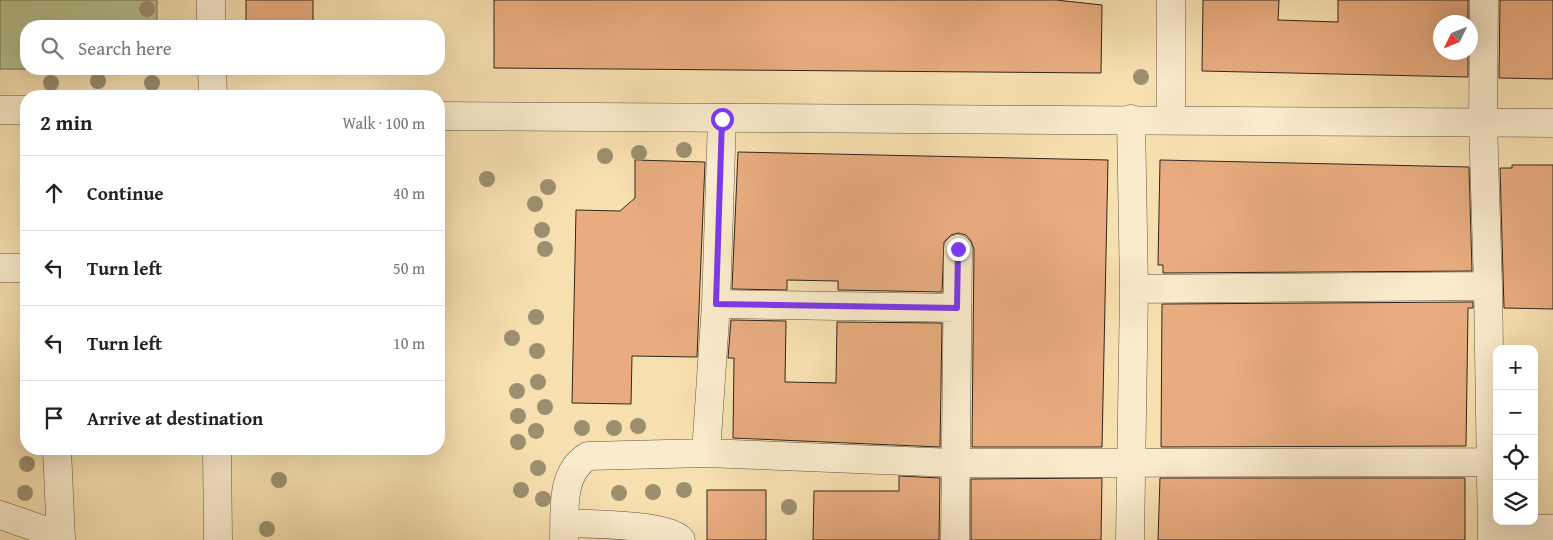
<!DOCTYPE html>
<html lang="en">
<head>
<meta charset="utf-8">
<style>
	body { margin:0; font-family:"Gentium Book Plus",serif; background:#f2f2f2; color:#222 }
	.controls { position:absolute; right:15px; bottom:15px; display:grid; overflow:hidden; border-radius:10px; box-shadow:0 5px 20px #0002 }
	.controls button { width:45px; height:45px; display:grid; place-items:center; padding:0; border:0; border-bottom:1px solid #e0e0e0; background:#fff; color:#222; font:25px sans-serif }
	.compass { position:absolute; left:1433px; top:15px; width:45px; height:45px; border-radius:50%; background:#fff; box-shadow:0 5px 20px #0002; rotate:227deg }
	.stop { position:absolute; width:15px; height:15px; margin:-11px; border:4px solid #7c3aed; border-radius:50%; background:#fff }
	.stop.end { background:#7c3aed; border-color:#fff; box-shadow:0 1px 5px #0008 }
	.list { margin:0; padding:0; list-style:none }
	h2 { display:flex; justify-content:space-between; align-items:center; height:65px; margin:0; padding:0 20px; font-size:21px }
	h2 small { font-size:16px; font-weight:400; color:#767676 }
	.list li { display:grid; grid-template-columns:32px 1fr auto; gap:15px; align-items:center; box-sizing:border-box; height:75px; padding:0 20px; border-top:1px solid #e0e0e0 }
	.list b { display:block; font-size:19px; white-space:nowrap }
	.list em { font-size:16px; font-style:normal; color:#767676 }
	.icon { flex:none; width:28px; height:28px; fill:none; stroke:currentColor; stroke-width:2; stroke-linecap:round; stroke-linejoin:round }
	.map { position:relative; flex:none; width:1553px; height:540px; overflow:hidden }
	.search { position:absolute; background:#fff; box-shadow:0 5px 20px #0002; left:20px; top:20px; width:425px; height:55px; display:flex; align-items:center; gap:12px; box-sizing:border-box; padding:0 18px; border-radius:20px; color:#767676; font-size:19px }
	.panel { position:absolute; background:#fff; box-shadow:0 5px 20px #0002; left:20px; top:90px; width:425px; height:365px; border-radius:20px }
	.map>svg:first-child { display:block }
	.green { fill:#b6c390; stroke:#737457 }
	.building { fill:#e8ac80; stroke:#30251e }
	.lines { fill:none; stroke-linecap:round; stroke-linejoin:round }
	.minor-casing { stroke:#625442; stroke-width:29 }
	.tertiary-casing { stroke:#625442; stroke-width:29 }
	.minor { stroke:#faebcc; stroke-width:28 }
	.tertiary { stroke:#faebcc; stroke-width:28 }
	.tree { fill:#9c8f6f }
	.route { stroke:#7c3aed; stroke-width:6 }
</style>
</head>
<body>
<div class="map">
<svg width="1553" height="540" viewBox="0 0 1553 540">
	<rect width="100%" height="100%" fill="#f7e0b0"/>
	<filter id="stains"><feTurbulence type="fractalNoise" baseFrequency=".004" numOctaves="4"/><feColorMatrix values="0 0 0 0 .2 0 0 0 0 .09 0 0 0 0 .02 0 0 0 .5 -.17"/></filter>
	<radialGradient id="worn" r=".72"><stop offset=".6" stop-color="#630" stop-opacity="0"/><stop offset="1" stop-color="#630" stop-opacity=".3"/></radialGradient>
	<path class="green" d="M 0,0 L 157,0 L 157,26 L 26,26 L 26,69 L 157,70 L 0,69 Z"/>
	<path class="building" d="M 246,0 L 313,0 L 313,26 L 246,26 Z
		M 494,0 L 1056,0 L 1102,5 L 1101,73 L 494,68 Z
		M 1203,0 L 1279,0 L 1278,20 L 1338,22 L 1338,0 L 1468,0 L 1468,22 L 1440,22 L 1440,52 L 1468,52 L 1468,77 L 1202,71 Z
		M 1500,0 L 1553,0 L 1553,79 L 1499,78 Z
		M 246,69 L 313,69 L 313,70 Z
		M 738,152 L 1108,160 L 1102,447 L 972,447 L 974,249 L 971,241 L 966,235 L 958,233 L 951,235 L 944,242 L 942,292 L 838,290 L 838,281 L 787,280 L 787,290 L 732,289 Z
		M 635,160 L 705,162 L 697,357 L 632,356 L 631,404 L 572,403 L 576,210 L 620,211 L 635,198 Z
		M 1160,160 L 1469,167 L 1472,271 L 1163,273 L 1163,265 L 1158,265 Z
		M 1512,165 L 1553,165 L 1553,309 L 1504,308 L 1500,168 L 1512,168 Z
		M 1473,302 L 1473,308 L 1468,308 L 1466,446 L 1161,447 L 1162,304 Z
		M 731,320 L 786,321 L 785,382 L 836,383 L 837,322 L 942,323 L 940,447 L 733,438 L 734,358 L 728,358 Z
		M 899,476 L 940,478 L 939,540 L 813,540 L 814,491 L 899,491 Z
		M 1102,478 L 1101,540 L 971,540 L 971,479 Z
		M 1160,478 L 1465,478 L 1465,540 L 1158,540 Z
		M 707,490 L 766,490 L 766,540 L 707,540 Z"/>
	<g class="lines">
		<g class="minor-casing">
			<path id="minor" d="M 211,0 L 211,26
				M 1484,0 L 1483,122 L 1488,286 L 1492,540
				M 212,69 L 213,96
				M 1171,119 L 1171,0
				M 0,268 L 26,268
				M 1134,289 L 1488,286
				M 716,304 L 957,308
				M 57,449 L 61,540
				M 217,449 L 218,540
				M 706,453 L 716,304 L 722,119
				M 0,515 L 61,536
				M 565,523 C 588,524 669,524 681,540
				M 1492,527 L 1553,529
				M 564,540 C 565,510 560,473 588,456 L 706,453 L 955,463 L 1490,462
				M 955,540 L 958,249
				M 1130,540 L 1134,289 L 1131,119"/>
		</g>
		<g class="tertiary-casing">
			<path id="tertiary" d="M 0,110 L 26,110
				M 439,116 L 1553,123"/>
		</g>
		<use href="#minor" class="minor"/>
		<use href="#tertiary" class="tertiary"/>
	</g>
	<g class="tree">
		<circle cx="147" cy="9" r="8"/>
		<circle cx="1141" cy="77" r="8"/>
		<circle cx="98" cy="81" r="8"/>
		<circle cx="51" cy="83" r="8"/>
		<circle cx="152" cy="83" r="8"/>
		<circle cx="684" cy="150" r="8"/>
		<circle cx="639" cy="153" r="8"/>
		<circle cx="605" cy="156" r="8"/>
		<circle cx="487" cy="179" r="8"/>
		<circle cx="548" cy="187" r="8"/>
		<circle cx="535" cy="204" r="8"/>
		<circle cx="542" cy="230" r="8"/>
		<circle cx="545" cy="249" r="8"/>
		<circle cx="536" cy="317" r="8"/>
		<circle cx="512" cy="338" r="8"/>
		<circle cx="537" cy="351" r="8"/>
		<circle cx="538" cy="382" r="8"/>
		<circle cx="517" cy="391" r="8"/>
		<circle cx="545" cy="407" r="8"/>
		<circle cx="518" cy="416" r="8"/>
		<circle cx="638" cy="426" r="8"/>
		<circle cx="582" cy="428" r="8"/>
		<circle cx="614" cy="428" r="8"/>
		<circle cx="536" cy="431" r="8"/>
		<circle cx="518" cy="442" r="8"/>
		<circle cx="27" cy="464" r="8"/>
		<circle cx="538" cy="468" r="8"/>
		<circle cx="279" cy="480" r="8"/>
		<circle cx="521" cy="490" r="8"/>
		<circle cx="684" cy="490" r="8"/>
		<circle cx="653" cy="492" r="8"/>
		<circle cx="25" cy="493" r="8"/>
		<circle cx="619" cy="493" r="8"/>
		<circle cx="543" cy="499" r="8"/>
		<circle cx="789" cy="507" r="8"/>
		<circle cx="267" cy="529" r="8"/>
	</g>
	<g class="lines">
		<path class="route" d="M 722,119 L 716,304 L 957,308 L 958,249"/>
	</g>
	<rect width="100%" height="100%" filter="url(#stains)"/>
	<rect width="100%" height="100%" fill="url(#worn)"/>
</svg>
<div class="controls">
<button>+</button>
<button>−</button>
<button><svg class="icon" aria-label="locate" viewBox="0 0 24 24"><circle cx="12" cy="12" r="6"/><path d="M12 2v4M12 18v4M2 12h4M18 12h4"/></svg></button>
<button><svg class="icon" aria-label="layers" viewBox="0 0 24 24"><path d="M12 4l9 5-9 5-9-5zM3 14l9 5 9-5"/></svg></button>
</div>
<svg class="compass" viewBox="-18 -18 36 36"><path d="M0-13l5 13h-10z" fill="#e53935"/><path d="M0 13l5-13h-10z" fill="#767676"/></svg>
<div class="stop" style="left:722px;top:119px"></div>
<div class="stop end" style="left:958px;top:249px"></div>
<div class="search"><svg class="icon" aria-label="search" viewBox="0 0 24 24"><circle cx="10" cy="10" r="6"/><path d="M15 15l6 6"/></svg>Search here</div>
<section class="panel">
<h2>2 min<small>Walk · 100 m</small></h2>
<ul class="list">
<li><svg class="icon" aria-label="ahead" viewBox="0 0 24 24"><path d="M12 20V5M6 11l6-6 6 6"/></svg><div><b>Continue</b></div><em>40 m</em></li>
<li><svg class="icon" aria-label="left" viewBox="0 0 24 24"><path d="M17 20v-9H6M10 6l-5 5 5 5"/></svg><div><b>Turn left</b></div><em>50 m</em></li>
<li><svg class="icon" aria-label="left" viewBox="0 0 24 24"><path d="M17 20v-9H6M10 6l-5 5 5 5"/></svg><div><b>Turn left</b></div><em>10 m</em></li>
<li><svg class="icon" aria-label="arrive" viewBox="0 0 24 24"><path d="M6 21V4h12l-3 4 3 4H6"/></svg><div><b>Arrive at destination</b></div></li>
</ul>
</section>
</div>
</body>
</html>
